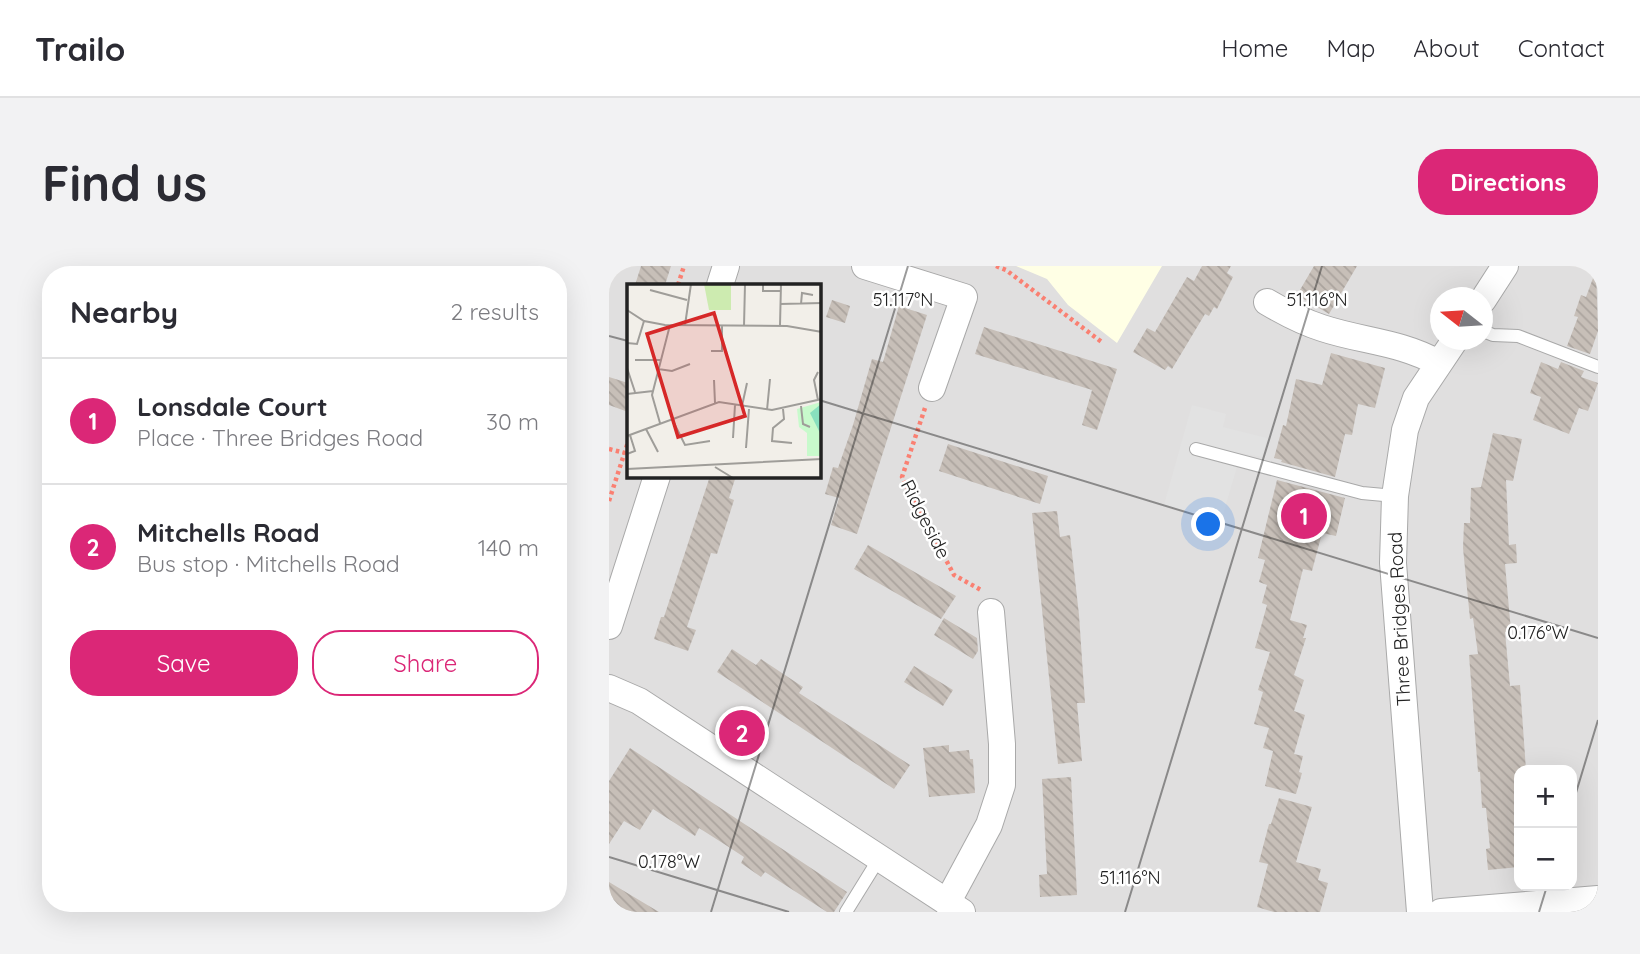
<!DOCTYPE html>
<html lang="en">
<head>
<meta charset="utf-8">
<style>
	body { margin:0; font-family:Quicksand,sans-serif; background:#f2f2f3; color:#2b2b33 }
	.controls { position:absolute; right:21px; bottom:21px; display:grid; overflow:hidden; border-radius:14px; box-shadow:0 7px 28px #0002 }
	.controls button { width:63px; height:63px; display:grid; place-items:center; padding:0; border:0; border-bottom:2px solid #e1e1e2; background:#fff; color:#2b2b33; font:35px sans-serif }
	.compass { position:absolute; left:821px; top:21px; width:63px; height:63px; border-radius:50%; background:#fff; box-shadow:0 7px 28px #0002; rotate:287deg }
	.you { position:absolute; left:600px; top:259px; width:24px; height:24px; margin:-18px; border:5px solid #fff; border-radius:50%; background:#1a73e8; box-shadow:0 0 0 10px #1a73e833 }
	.badge { display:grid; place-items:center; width:46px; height:46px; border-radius:50%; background:#db2777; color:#fff; font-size:23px; font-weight:700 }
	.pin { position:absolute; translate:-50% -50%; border:4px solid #fff; box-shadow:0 2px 7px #0006 }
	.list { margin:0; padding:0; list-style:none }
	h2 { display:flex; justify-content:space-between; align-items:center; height:91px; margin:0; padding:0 28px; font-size:30px }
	h2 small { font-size:23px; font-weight:400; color:#7c7c81 }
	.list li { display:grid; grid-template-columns:46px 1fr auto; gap:21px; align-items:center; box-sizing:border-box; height:126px; padding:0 28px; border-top:2px solid #e1e1e2 }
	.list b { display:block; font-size:26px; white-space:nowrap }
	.list p { margin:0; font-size:23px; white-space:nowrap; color:#7c7c81 }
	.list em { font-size:23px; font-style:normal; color:#7c7c81 }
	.actions { display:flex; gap:14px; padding:21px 28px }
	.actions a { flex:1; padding:16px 0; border:2px solid #db2777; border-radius:28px; text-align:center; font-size:24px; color:#db2777 }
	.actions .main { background:#db2777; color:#fff }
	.map { position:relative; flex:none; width:989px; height:646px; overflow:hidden; border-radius:28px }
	header { display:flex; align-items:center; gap:42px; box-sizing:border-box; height:98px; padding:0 35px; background:#fff; border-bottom:2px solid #e1e1e2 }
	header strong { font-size:33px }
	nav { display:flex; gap:38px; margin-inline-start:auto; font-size:24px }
	.intro { display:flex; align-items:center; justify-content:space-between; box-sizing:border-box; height:168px; padding:0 42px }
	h1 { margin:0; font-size:49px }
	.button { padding:18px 32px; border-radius:28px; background:#db2777; color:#fff; font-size:24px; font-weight:700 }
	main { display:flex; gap:42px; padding:0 42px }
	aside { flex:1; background:#fff; border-radius:28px; box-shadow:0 7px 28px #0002 }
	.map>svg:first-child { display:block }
	.residential { fill:#e0dfdf; fill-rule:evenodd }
	.education { fill:#ffffe5 }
	.parking { fill:#e2e2e2 }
	.building { fill:url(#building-back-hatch) }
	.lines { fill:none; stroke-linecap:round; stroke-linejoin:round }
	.lane-casing { stroke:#a9a9a9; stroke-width:14 }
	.street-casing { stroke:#a9a9a9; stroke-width:28 }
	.path { stroke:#fa8072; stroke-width:4.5; stroke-dasharray:3.5 3.5; stroke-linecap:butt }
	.lane { stroke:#fff; stroke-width:12 }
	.street { stroke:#fff; stroke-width:26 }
	.ticks { fill:none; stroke:#222; stroke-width:2; stroke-opacity:0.45 }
	.labels { text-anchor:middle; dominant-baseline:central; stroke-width:5; stroke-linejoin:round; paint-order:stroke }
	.street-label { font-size:19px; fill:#222; stroke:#fff }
	.inset-road { fill:none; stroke:#9f9d99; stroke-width:2 }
	.view { fill:#d62828; fill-opacity:0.15; stroke:#d62828; stroke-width:3.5 }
	.inset-edge { fill:none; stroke:#222; stroke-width:3.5 }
	.ticks-label { font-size:18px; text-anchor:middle; fill:#222; stroke:#fff; stroke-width:5; stroke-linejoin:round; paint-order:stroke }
</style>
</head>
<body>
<header>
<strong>Trailo</strong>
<nav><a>Home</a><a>Map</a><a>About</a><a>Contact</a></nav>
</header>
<div class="intro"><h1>Find us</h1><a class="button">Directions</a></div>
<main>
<aside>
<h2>Nearby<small>2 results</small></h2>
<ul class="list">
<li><span class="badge">1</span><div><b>Lonsdale Court</b><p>Place · Three Bridges Road</p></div><em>30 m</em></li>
<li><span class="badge">2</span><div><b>Mitchells Road</b><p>Bus stop · Mitchells Road</p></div><em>140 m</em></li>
</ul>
<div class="actions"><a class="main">Save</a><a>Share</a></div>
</aside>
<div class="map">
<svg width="989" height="646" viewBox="0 0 989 646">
	<defs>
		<pattern id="building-back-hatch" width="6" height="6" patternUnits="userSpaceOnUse" patternTransform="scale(1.75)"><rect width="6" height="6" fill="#c7bfb8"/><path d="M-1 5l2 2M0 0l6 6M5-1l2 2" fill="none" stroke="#aba49e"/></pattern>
	</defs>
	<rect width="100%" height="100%" fill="#f2efe9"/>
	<path class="residential" d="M 0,0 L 989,0 L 989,646 L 0,646 ZM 19,19 L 210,19 L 210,210 L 19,210 ZM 832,32 L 874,32 L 874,74 L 832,74 ZM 910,504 L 963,504 L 963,620 L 910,620 Z"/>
	<path class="education" d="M 407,0 L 553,0 L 508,77 L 459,39 L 438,13 Z"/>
	<path class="parking" d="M 583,139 L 617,148 L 614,161 L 658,172 L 653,191 L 632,187 L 612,255 L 555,239 Z"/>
	<path class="building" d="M 32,0 L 62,0 L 56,19 L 26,19 Z
		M 593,0 L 622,0 L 618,7 L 624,11 L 608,43 L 605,41 L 600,50 L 596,48 L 563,103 L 559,100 L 556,104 L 524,86 L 538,62 L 546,66 L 578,11 L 585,15 Z
		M 705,0 L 748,0 L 720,48 L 688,29 Z
		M 987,4 L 989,65 L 981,88 L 958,80 L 969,51 L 965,50 L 972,29 L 977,31 Z
		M 223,34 L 241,40 L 236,57 L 217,51 Z
		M 290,40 L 318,49 L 248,268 L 222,259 L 230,232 L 216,228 L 224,201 L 229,202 L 244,159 L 263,93 L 274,96 Z
		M 375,61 L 508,103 L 488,164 L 473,159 L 483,124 L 366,88 Z
		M 722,87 L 776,102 L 766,142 L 749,138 L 743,169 L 736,168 L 726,211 L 672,196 L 673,194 L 665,192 L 674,159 L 677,160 L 687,113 L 713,119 Z
		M 932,96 L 949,103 L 952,96 L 975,105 L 972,111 L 989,117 L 979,145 L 970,142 L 960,168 L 924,154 L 932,131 L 921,127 Z
		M 0,111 L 19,117 L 19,146 L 0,139 Z
		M 884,167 L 913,173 L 904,215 L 897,214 L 900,279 L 907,278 L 908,297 L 896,298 L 902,365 L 896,366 L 901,420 L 911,419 L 917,504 L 910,504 L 910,601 L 879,604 L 877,583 L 881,582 L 877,542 L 873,542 L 871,506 L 869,506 L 860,389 L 869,388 L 864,352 L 861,353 L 854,282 L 855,257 L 861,257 L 862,222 L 872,221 Z
		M 339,178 L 439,210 L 431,238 L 330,205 Z
		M 101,210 L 127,210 L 120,232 L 125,234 L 108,288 L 102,287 L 78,361 L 87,364 L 79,385 L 45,373 L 52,351 L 55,351 Z
		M 668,214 L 736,232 L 727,270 L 713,267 L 703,305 L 694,303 L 681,354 L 698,359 L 694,372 L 697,372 L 685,409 L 695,414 L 685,445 L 696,449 L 685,488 L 694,490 L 690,506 L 693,507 L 687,528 L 656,520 L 664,485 L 654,482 L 660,462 L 645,458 L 654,426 L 649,424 L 661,386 L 646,382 L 658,339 L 653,337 L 658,319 L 650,316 L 656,294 L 649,292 Z
		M 448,245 L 451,271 L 461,269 L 470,349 L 476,437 L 468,437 L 473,495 L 449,498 L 423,247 Z
		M 259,279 L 347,330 L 332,353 L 245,303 Z
		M 335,352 L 368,372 L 369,385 L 364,393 L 325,369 Z
		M 123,383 L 147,399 L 152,393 L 194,421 L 190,427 L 301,499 L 285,523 L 108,406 Z
		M 305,400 L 344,424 L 334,440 L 295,416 Z
		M 340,479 L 340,486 L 360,484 L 361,493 L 364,493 L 366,527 L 320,531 L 314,482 Z
		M 21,482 L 238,626 L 225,646 L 218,646 L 156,606 L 152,611 L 132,597 L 135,591 L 112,576 L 90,562 L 86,570 L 44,543 L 31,564 L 15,555 L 0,578 L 0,515 Z
		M 462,511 L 468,629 L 431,631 L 430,609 L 438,608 L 433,513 Z
		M 670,532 L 703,541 L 687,596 L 712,603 L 709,614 L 719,617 L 711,646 L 665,646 L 648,641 L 659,598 L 650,596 L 660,558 L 662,558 Z
		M 0,616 L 50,646 L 0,646 Z"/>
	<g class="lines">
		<g class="lane-casing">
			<path id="lane" d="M 874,65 L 884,69 L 909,70 L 989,101
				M 587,183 L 753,227 L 786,230
				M 237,646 L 271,591"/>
		</g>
		<g class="street-casing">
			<path id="street" d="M 256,0 L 355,31 L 323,122
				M 111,19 L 117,0
				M 874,34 L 896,0
				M 658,36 C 675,46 694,56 713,62 C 752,75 792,76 829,97
				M 0,360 L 48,210
				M 0,422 L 30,435 L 353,646
				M 338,637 L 380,559 L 393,519 L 393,478 L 382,346
				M 811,646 L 784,297 L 786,230 L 796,164 L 807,132 L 846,74
				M 832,646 L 989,633"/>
		</g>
		<path class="path" d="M 387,0 L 397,4 L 494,77
			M 69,19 L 75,0
			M 316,142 L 293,211 L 345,309 L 372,324
			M 0,183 L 16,187
			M 0,235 L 19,176"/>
		<use href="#lane" class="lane"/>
		<use href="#street" class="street"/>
	</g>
	<path class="ticks" d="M 0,70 L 19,75M 210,134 L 989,372M 963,540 L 989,454M 0,591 L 180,646M 102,646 L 299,0M 516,646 L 713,0M 930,646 L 938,620"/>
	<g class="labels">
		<g class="street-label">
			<text transform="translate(317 253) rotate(63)">Ridgeside</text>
			<text transform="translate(790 353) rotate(-93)">Three Bridges Road</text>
		</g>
	</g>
	<g transform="translate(18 18)">
		<rect width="194" height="194" fill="#f2efe9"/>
		<path d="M 194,118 L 194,172 L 180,172 L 180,149 L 172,143 L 170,125 Z" fill="#c8facc"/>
		<path d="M 77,0 L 104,1 L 104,26 L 82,26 Z" fill="#cdebb0"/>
		<path d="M 194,120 L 195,120 L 194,151 L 183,129 Z" fill="#88e0be"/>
		<path class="inset-road" d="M 136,0 L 136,7 L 154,7M 23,6 L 60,16M 153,20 L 195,19M 174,20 L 175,9 L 186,11M 0,26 L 17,37 L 38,41 L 160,42 L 195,48M 58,41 L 64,0M 153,41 L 154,0M 117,42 L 118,0M 0,59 L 10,60 L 17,37M 84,67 L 95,67 L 95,42M 8,76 L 34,76M 0,84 L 8,108M 31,85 L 45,87 L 63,80M 191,88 L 187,96 L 191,116M 87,96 L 88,119M 0,110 L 26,107M 115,122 L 120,99M 174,122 L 176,140 L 183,143M 156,125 L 157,135 L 146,144 L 145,157 L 165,159M 140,126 L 143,95M 45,135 L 58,161 L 83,157M 33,139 L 25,111 L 43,41M 19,145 L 31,168M 0,152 L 92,118 L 145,126 L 195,115M 106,154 L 108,121M 119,164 L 122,125M 0,170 L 8,167 L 3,151M 88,183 L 106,194M 0,185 L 195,175"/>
		<path class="view" d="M 87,29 L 118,132 L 51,153 L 20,50 Z"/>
		<rect width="194" height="194" class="inset-edge"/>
	</g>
	<g class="ticks-label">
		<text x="294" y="40">51.117°N</text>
		<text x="708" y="40">51.116°N</text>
		<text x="929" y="373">0.176°W</text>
		<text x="60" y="602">0.178°W</text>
		<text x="521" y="618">51.116°N</text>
	</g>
</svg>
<div class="controls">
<button>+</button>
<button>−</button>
</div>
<svg class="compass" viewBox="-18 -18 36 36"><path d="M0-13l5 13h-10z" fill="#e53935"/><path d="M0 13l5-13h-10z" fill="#7c7c81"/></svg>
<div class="you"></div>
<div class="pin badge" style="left:695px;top:250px">1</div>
<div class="pin badge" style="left:133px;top:467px">2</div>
</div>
</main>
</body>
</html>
